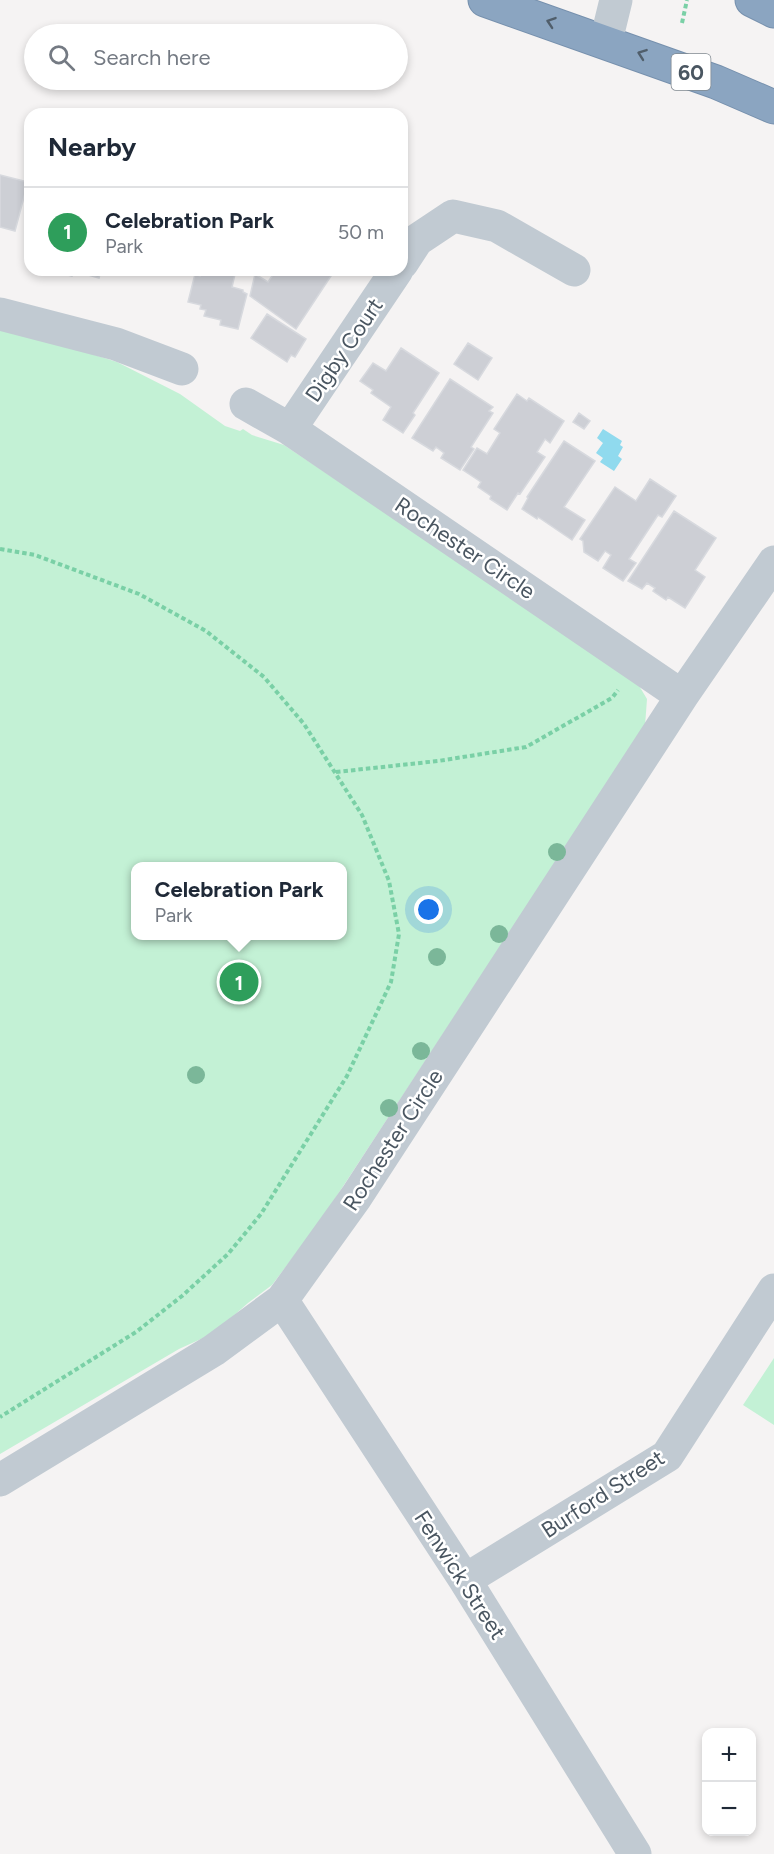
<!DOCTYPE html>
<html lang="en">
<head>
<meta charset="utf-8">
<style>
	body { margin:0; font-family:Figtree,sans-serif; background:#f6f6f7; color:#1f2937 }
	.controls { position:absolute; right:18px; bottom:18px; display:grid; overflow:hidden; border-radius:12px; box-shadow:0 3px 9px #0003 }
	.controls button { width:54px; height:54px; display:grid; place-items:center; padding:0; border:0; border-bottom:2px solid #e0e1e3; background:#fff; color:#1f2937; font:30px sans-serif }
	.you { position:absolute; left:429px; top:910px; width:21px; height:21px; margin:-15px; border:4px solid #fff; border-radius:50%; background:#1a73e8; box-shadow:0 0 0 9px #1a73e833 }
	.badge { display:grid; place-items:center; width:39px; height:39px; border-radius:50%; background:#1a73e8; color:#fff; font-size:20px; font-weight:700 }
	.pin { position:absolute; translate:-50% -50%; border:3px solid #fff; box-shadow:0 2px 6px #0006 }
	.popup { position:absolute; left:131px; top:862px; width:216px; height:78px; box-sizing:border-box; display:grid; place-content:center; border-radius:12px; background:#fff; filter:drop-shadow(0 2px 4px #0005); font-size:20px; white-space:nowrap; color:#747a83 }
	.popup b { font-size:22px; color:#1f2937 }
	.popup::after { content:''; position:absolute; left:50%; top:100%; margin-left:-12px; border:12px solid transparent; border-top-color:#fff }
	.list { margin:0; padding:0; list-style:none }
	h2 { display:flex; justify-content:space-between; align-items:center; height:78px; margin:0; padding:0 24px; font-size:26px }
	h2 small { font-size:20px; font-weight:400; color:#747a83 }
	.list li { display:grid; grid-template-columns:39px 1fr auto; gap:18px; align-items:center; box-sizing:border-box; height:90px; padding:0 24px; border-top:2px solid #e0e1e3 }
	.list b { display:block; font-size:22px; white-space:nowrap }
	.list p { margin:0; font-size:20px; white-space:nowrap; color:#747a83 }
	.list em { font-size:20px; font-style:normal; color:#747a83 }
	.icon { flex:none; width:33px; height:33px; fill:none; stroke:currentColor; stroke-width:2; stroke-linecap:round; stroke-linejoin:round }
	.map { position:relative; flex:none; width:774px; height:1854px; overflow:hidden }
	.search { position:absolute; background:#fff; box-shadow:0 3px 9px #0003; left:24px; top:24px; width:384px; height:66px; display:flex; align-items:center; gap:15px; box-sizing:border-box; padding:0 21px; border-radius:33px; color:#747a83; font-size:22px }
	.panel { position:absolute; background:#fff; box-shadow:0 3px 9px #0003; left:24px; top:108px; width:384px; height:168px; border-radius:18px }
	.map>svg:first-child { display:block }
	.green { fill:#c3f1d5; fill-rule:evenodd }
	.water { fill:#90daee }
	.building { fill:#cdcfd5; stroke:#d7d9de; stroke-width:1.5 }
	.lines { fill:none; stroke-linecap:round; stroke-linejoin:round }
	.highway-casing { stroke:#7690ad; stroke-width:35 }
	.path { stroke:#7ad0a6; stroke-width:4; stroke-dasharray:4.5 3; stroke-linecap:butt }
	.minor { stroke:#c1cad2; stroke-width:33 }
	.highway { stroke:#8ba5c1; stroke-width:33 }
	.tree { fill:#7bb799 }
	.oneway { stroke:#505e6b }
	.labels { text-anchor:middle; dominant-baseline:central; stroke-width:5; stroke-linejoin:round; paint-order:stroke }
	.shield { fill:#fff; stroke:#808990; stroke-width:1.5 }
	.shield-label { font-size:21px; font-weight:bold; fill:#4a5661 }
	.street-label { font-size:22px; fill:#4a5661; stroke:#fff }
</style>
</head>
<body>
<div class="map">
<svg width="774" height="1854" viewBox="0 0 774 1854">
	<rect width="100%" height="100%" fill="#f5f3f3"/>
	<path class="green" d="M 0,325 L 117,362 L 180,394 L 225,426 L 240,431 L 243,429 L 252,435 L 284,445 L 635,679 L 647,699 L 645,726 L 319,1223 L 272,1285 L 248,1303 L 214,1333 L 179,1349 L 0,1454 ZM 136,866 L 342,866 L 342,936 L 136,936 Z
		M 774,1358 L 774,1425 L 743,1405 Z"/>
	<path class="water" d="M 603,429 L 622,441 L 620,445 L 623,447 L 618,456 L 622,459 L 614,471 L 600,462 L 603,458 L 596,453 L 603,443 L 597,438 Z"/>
	<path class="building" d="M 0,175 L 28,182 L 15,231 L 0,227 Z
		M 48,270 L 101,270 L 99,278 L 74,271 L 72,276 Z
		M 201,270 L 236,270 L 232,287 L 243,290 L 243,292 L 247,294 L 238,329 L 220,325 L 221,320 L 204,316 L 206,310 L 200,309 L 201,305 L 188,302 L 195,274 L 200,276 Z
		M 276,270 L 335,270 L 296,329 L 250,296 L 255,274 L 268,282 Z
		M 267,314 L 306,339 L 295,357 L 291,355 L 287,362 L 251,338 Z
		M 468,343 L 492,358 L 478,380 L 454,364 Z
		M 401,348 L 439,373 L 413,413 L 415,415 L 403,433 L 383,420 L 391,407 L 371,393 L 373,390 L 360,381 L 373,363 L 386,371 Z
		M 450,379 L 493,407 L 489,411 L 493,413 L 471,447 L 474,449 L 460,470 L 441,458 L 444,453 L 436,447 L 433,451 L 412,438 Z
		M 517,394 L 527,401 L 529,398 L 564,421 L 550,443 L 545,439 L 537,452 L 545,457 L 520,494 L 518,493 L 507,510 L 490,499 L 491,496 L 478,487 L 481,482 L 463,470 L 477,448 L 487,454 L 500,433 L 494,429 Z
		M 579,413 L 590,421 L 584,429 L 573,422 Z
		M 564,441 L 595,461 L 564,507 L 585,520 L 572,540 L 538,517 L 537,519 L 522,509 L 528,498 L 527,497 Z
		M 650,479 L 676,496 L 662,517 L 658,515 L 629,559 L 636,563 L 623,581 L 603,568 L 611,555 L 605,551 L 598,561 L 584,552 L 583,541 L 580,539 L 615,487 L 636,501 Z
		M 674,511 L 716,538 L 695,570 L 705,577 L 685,608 L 668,597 L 666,600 L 653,591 L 655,588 L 647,583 L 642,589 L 628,581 Z"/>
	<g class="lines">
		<g class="highway-casing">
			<path id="highway" d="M 485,0 L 716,82 L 774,107
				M 752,0 L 774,11"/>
		</g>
		<path class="path" d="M 682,23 L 687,0
			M 0,549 L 35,555 L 139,594 L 206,631 L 264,677 L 304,724 L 362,815 L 389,881 L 399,934 L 391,982 L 347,1076 L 261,1214 L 228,1254 L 182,1296 L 136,1332 L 0,1417
			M 336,772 L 438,761 L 526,747 L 612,698 L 618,690"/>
		<path class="minor" d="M 606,41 L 616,0
			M 402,263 L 417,240 L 453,216 L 497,226 L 574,270
			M 0,314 L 116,344 L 182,369
			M 246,404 L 290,429 L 682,696
			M 290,429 L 397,270
			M 282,1300 L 465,1580 L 635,1854
			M 0,1480 L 214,1350 L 282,1300 L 356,1197 L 682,696 L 774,562
			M 465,1580 L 667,1456 L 774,1290"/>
		<use href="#highway" class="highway"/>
	</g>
	<g class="tree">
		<circle cx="557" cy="852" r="9"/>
		<circle cx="499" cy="934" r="9"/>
		<circle cx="437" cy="957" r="9"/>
		<circle cx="421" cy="1051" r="9"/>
		<circle cx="196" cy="1075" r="9"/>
		<circle cx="389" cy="1108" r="9"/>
	</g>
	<defs><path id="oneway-chevron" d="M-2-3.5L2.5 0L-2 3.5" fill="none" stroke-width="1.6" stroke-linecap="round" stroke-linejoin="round" transform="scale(1.5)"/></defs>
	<g class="oneway">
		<use href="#oneway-chevron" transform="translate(551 22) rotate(-161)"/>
		<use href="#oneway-chevron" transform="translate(642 54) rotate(-160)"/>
	</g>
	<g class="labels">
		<rect class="shield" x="671.5" y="54" width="39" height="36" rx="4.5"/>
		<g class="shield-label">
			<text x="691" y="72">60</text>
		</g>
		<g class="street-label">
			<text transform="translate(344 350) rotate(-56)">Digby Court</text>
			<text transform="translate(465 548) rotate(34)">Rochester Circle</text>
			<text transform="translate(393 1140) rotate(-57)">Rochester Circle</text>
			<text transform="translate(603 1494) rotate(-33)">Burford Street</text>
			<text transform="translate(460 1575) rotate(57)">Fenwick Street</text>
		</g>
	</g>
</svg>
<div class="controls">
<button>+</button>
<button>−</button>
</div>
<div class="you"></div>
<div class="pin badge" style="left:239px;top:982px;background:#2e9e5b">1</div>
<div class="popup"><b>Celebration Park</b>Park</div>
<div class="search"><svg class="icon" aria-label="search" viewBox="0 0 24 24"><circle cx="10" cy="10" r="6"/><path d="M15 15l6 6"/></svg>Search here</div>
<section class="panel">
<h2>Nearby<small></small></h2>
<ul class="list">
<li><span class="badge" style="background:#2e9e5b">1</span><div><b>Celebration Park</b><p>Park</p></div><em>50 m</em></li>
</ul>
</section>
</div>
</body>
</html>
